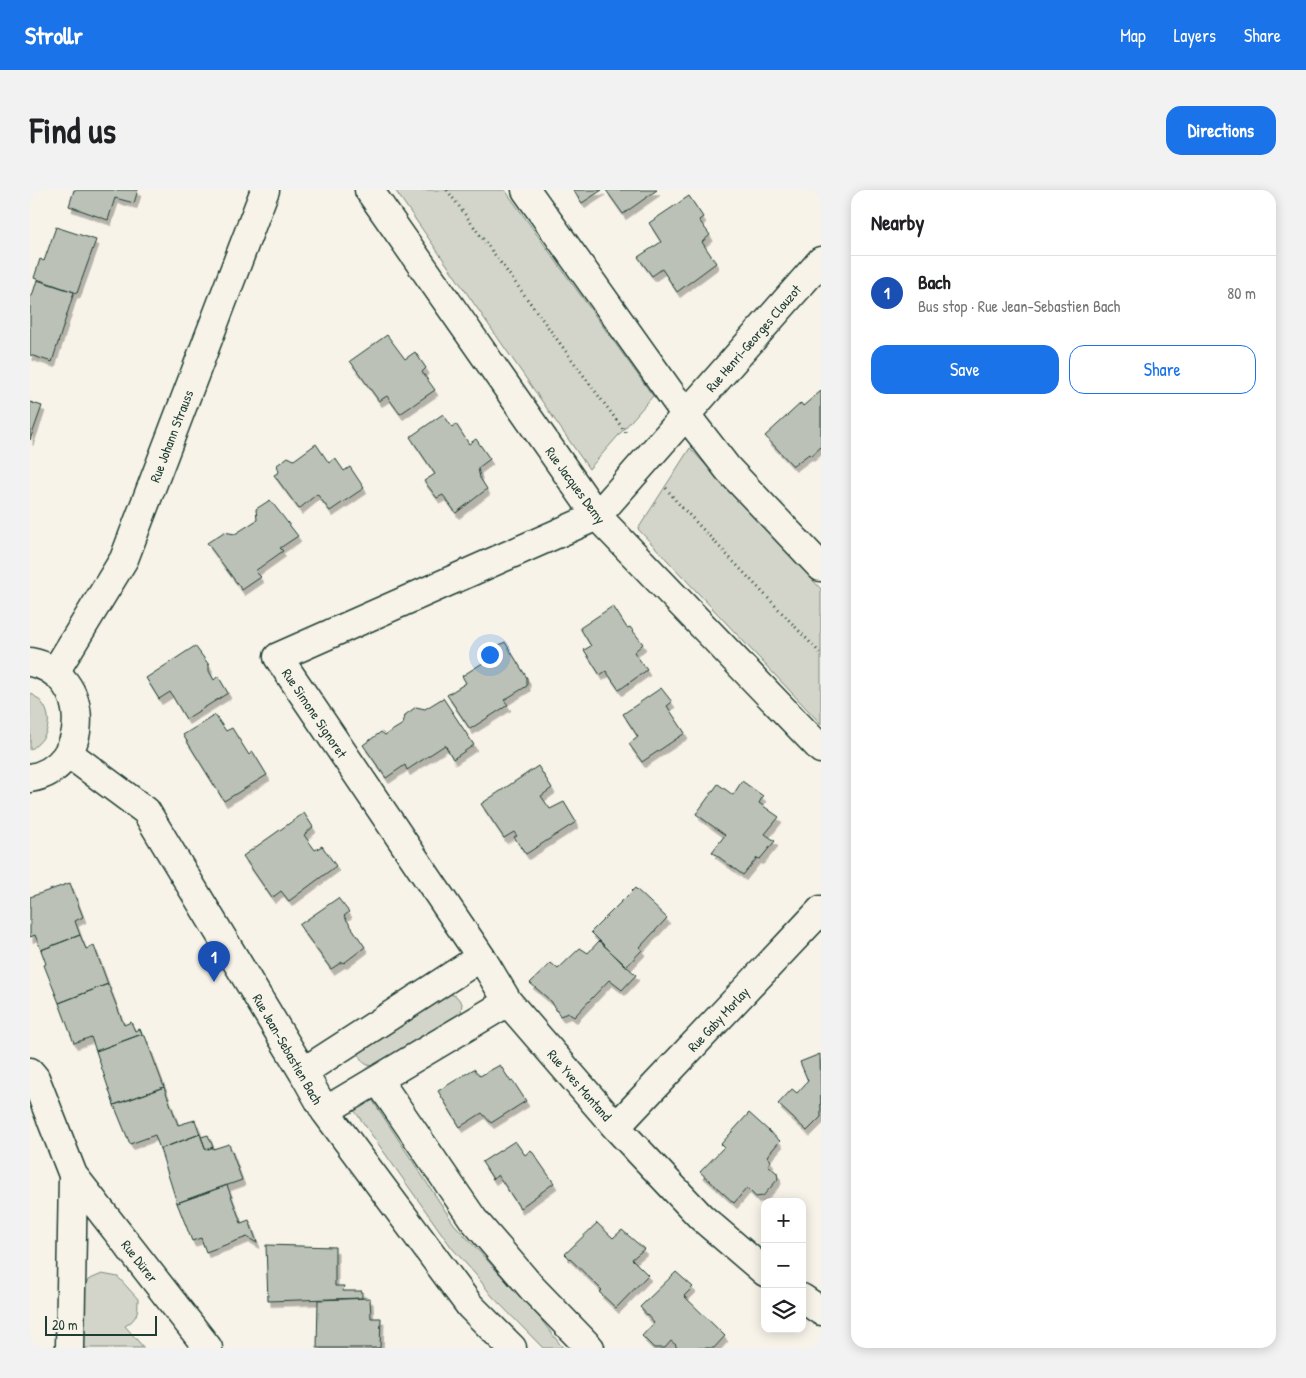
<!DOCTYPE html>
<html lang="en">
<head>
<meta charset="utf-8">
<style>
	body { margin:0; font-family:"Patrick Hand",sans-serif; background:#f2f2f2; color:#202124 }
	.controls { position:absolute; right:15px; bottom:15px; display:grid; overflow:hidden; border-radius:10px; box-shadow:0 2px 12px #0003 }
	.controls button { width:45px; height:45px; display:grid; place-items:center; padding:0; border:0; border-bottom:1px solid #e0e0e0; background:#fff; color:#202124; font:25px sans-serif }
	.scale { position:absolute; left:15px; bottom:12px; width:112px; box-sizing:border-box; padding-left:5px; border:2px solid #1f3d34; border-top:0; font-size:14px; line-height:18px; white-space:nowrap; color:#1f3d34; -webkit-text-stroke:4px #f7f3e8; paint-order:stroke }
	.you { position:absolute; left:459px; top:464px; width:18px; height:18px; margin:-12px; border:4px solid #fff; border-radius:50%; background:#1a73e8; box-shadow:0 0 0 8px #1a73e833 }
	.badge { display:grid; place-items:center; width:32px; height:32px; border-radius:50%; background:#1a73e8; color:#fff; font-size:16px; font-weight:700 }
	.pin { position:absolute; translate:-50% -41px; filter:drop-shadow(0 1px 2px #0008) }
	.pin::after { content:''; position:absolute; top:26px; width:18px; height:15px; background:inherit; clip-path:polygon(0 0,100% 0,50% 100%) }
	.list { margin:0; padding:0; list-style:none }
	h2 { display:flex; justify-content:space-between; align-items:center; height:65px; margin:0; padding:0 20px; font-size:21px }
	h2 small { font-size:16px; font-weight:400; color:#757577 }
	.list li { display:grid; grid-template-columns:32px 1fr auto; gap:15px; align-items:center; box-sizing:border-box; height:75px; padding:0 20px; border-top:1px solid #e0e0e0 }
	.list b { display:block; font-size:19px; white-space:nowrap }
	.list p { margin:0; font-size:16px; white-space:nowrap; color:#757577 }
	.list em { font-size:16px; font-style:normal; color:#757577 }
	.actions { display:flex; gap:10px; padding:15px 20px }
	.actions a { flex:1; padding:11px 0; border:1px solid #1a73e8; border-radius:15px; text-align:center; font-size:18px; color:#1a73e8 }
	.actions .main { background:#1a73e8; color:#fff }
	.icon { flex:none; width:28px; height:28px; fill:none; stroke:currentColor; stroke-width:2; stroke-linecap:round; stroke-linejoin:round }
	.map { position:relative; flex:none; width:791px; height:1158px; overflow:hidden; border-radius:15px }
	header { display:flex; align-items:center; gap:30px; box-sizing:border-box; height:70px; padding:0 25px; background:#1a73e8; color:#fff }
	header strong { font-size:24px }
	nav { display:flex; gap:28px; margin-inline-start:auto; font-size:18px }
	.intro { display:flex; align-items:center; justify-content:space-between; box-sizing:border-box; height:120px; padding:0 30px }
	h1 { margin:0; font-size:35px }
	.button { padding:12px 22px; border-radius:15px; background:#1a73e8; color:#fff; font-size:18px; font-weight:700 }
	main { display:flex; gap:30px; padding:0 30px }
	aside { flex:1; background:#fff; border-radius:15px; box-shadow:0 2px 12px #0003 }
	.map>svg:first-child { display:block }
	.green { fill:#d3d5ca; stroke:#79897f }
	.building { fill:#bbc1b6; stroke:#1f3d34; filter:url(#shadow) }
	.lines { fill:none; stroke-linecap:round; stroke-linejoin:round }
	.minor-casing { stroke:#1f3d34; stroke-width:31 }
	.path { stroke:#1f3d34; stroke-width:3; stroke-dasharray:1 4; stroke-linecap:butt }
	.minor { stroke:#f7f3e8; stroke-width:28 }
	.labels { text-anchor:middle; dominant-baseline:central; stroke-width:5; stroke-linejoin:round; paint-order:stroke }
	.street-label { font-size:14px; fill:#1f3d34; stroke:#f7f3e8 }
</style>
</head>
<body>
<header>
<strong>Strollr</strong>
<nav><a>Map</a><a>Layers</a><a>Share</a></nav>
</header>
<div class="intro"><h1>Find us</h1><a class="button">Directions</a></div>
<main>
<div class="map">
<svg width="791" height="1158" viewBox="0 0 791 1158">
	<defs>
		<filter id="shadow"><feDropShadow dx="3" dy="5.5" stdDeviation="0" flood-color="#0004"/></filter>
	</defs>
	<rect width="100%" height="100%" fill="#f7f3e8"/>
	<filter id="ink" filterUnits="userSpaceOnUse"><feTurbulence type="fractalNoise" baseFrequency=".02" numOctaves="2"/><feDisplacementMap in="SourceGraphic" scale="10" xChannelSelector="R" yChannelSelector="G"/><feConvolveMatrix kernelMatrix="1 2 1 2 8 2 1 2 1" color-interpolation-filters="sRGB"/></filter>
	<g filter="url(#ink)">
		<path class="green" d="M 365,0 L 475,0 L 623,206 L 559,279 Z
			M 660,258 L 791,399 L 791,534 L 608,339 Z
			M 0,503 C 25,517 24,545 0,560 Z
			M 417,803 L 426,806 L 432,813 L 431,823 L 428,827 L 344,876 C 333,876 328,868 329,858 Z
			M 341,908 L 424,1034 L 509,1127 L 533,1158 L 513,1158 L 462,1106 L 446,1085 L 422,1058 L 322,917 Z
			M 72,1084 L 88,1087 L 108,1109 C 108,1123 107,1129 95,1136 L 114,1158 L 53,1158 L 54,1098 L 58,1090 Z"/>
		<path class="building" d="M 44,0 L 108,0 L 104,13 L 85,8 L 78,30 L 39,16 Z
			M 543,0 L 572,0 L 552,13 Z
			M 576,0 L 627,0 L 593,24 Z
			M 659,6 L 673,27 L 669,30 L 680,45 L 672,52 L 686,73 L 647,102 L 632,79 L 622,86 L 608,67 L 631,52 L 619,33 Z
			M 26,37 L 66,50 L 47,103 L 4,88 L 10,69 L 14,71 Z
			M 7,90 L 44,102 L 22,172 L 0,165 L 0,106 L 2,106 Z
			M 357,145 L 375,169 L 385,162 L 396,178 L 392,182 L 405,200 L 370,224 L 357,206 L 349,211 L 320,171 Z
			M 791,201 L 791,257 L 781,266 L 779,264 L 763,276 L 735,246 L 771,213 L 773,216 Z
			M 0,212 L 12,216 L 0,250 Z
			M 413,224 L 422,237 L 426,234 L 439,254 L 446,249 L 460,269 L 448,278 L 450,288 L 457,299 L 426,323 L 413,305 L 407,308 L 394,291 L 405,284 L 380,247 Z
			M 286,254 L 299,273 L 305,268 L 314,281 L 320,277 L 334,298 L 300,321 L 287,304 L 269,319 L 244,285 L 249,282 L 247,275 L 258,267 L 264,270 Z
			M 240,310 L 268,346 L 250,358 L 253,361 L 225,381 L 231,387 L 212,400 L 177,353 L 194,342 L 205,344 L 227,330 L 226,319 Z
			M 583,416 L 597,438 L 600,437 L 613,454 L 604,462 L 617,480 L 589,500 L 576,481 L 570,485 L 554,460 L 561,456 L 550,438 Z
			M 475,452 L 497,488 L 497,496 L 474,510 L 478,515 L 440,539 L 417,505 L 436,493 L 432,486 L 459,469 L 455,463 Z
			M 165,456 L 179,475 L 179,481 L 184,490 L 188,486 L 198,503 L 156,529 L 140,502 L 129,509 L 116,488 Z
			M 631,498 L 642,512 L 637,516 L 655,543 L 612,572 L 599,554 L 608,547 L 593,524 Z
			M 413,508 L 444,555 L 423,569 L 415,555 L 377,580 L 375,575 L 356,588 L 333,555 L 351,542 L 355,545 L 373,534 L 375,525 L 386,517 L 395,519 Z
			M 185,525 L 196,541 L 202,538 L 219,565 L 223,562 L 237,585 L 194,611 L 153,545 Z
			M 508,576 L 522,598 L 511,606 L 520,619 L 534,612 L 546,632 L 496,664 L 484,647 L 487,646 L 484,642 L 474,648 L 451,614 Z
			M 712,591 L 733,606 L 729,613 L 749,627 L 735,644 L 745,651 L 730,669 L 727,668 L 713,685 L 682,662 L 695,645 L 666,624 L 688,594 L 703,605 Z
			M 274,623 L 283,637 L 274,645 L 285,660 L 292,656 L 306,676 L 259,711 L 251,701 L 242,708 L 213,666 Z
			M 40,693 L 53,727 L 45,731 L 50,745 L 11,760 L 5,745 L 0,747 L 0,707 Z
			M 605,698 L 637,728 L 610,757 L 612,760 L 596,777 L 561,742 Z
			M 308,708 L 319,722 L 314,726 L 335,757 L 314,773 L 312,772 L 301,779 L 269,735 Z
			M 50,745 L 56,759 L 64,756 L 78,794 L 29,813 L 14,775 L 16,774 L 11,760 Z
			M 569,751 L 606,785 L 592,800 L 579,790 L 544,827 L 538,823 L 530,826 L 521,811 L 500,793 L 521,773 L 528,779 L 550,758 L 558,763 Z
			M 78,794 L 94,835 L 101,832 L 105,841 L 110,839 L 112,844 L 66,861 L 61,847 L 44,853 L 29,813 Z
			M 112,844 L 113,846 L 115,846 L 134,897 L 84,915 L 66,861 Z
			M 790,864 L 791,927 L 777,941 L 748,914 L 762,899 L 767,903 L 778,891 L 770,872 Z
			M 470,875 L 481,892 L 483,891 L 496,911 L 461,933 L 452,923 L 430,937 L 408,901 L 444,879 L 450,886 Z
			M 134,897 L 148,935 L 165,930 L 170,944 L 130,959 L 125,945 L 100,954 L 84,915 Z
			M 719,923 L 750,951 L 737,966 L 741,971 L 738,975 L 747,983 L 748,989 L 733,1006 L 726,1007 L 717,998 L 704,1013 L 670,982 L 694,957 L 691,954 Z
			M 170,944 L 176,960 L 183,957 L 183,959 L 199,954 L 212,990 L 147,1013 L 130,959 Z
			M 178,945 L 183,957 L 176,960 L 171,947 Z
			M 485,951 L 495,965 L 501,960 L 524,993 L 490,1018 L 468,985 L 463,989 L 452,972 Z
			M 197,995 L 211,1033 L 219,1030 L 227,1053 L 217,1047 L 176,1062 L 171,1048 L 162,1051 L 147,1013 Z
			M 567,1033 L 583,1048 L 592,1040 L 614,1059 L 602,1069 L 618,1085 L 586,1118 L 569,1102 L 572,1100 L 535,1064 Z
			M 236,1055 L 305,1057 L 305,1096 L 314,1096 L 313,1101 L 332,1101 L 332,1108 L 238,1111 Z
			M 646,1082 L 663,1097 L 654,1106 L 695,1146 L 684,1158 L 646,1158 L 646,1155 L 641,1151 L 635,1158 L 624,1158 L 612,1146 L 624,1133 L 610,1117 Z
			M 340,1108 L 341,1128 L 351,1128 L 350,1158 L 287,1158 L 288,1110 Z"/>
		<g class="lines">
			<g class="minor-casing">
				<path id="minor" d="M 339,0 L 567,326 L 791,559
					M 496,0 L 656,225 L 698,279 L 791,377
					M 0,472 C 63,483 62,578 0,588
					M 25,482 L 94,369 L 235,0
					M 38,563 L 116,621 L 273,882 L 295,921 L 440,1116 L 482,1158
					M 478,812 L 451,767 L 248,467 L 567,326 L 791,71
					M 0,882 L 5,888 L 43,985 L 178,1158
					M 273,882 L 451,767
					M 348,890 L 443,1029 L 502,1098 L 560,1158
					M 295,921 L 478,812 L 586,937 L 671,1027 L 735,1082
					M 586,937 L 791,720
					M 772,1108 L 791,1121
					M 40,1158 L 43,985"/>
			</g>
			<path class="path" d="M 417,0 L 596,243
				M 636,298 L 646,311 L 791,464"/>
			<use href="#minor" class="minor"/>
		</g>
	</g>
	<g class="labels">
		<g class="street-label">
			<text transform="translate(723 148) rotate(-49)">Rue Henri-Georges Clouzot</text>
			<text transform="translate(141 246) rotate(-69)">Rue Johann Strauss</text>
			<text transform="translate(546 295) rotate(54)">Rue Jacques Demy</text>
			<text transform="translate(285 523) rotate(56)">Rue Simone Signoret</text>
			<text transform="translate(688 829) rotate(-47)">Rue Gaby Morlay</text>
			<text transform="translate(258 859) rotate(60)">Rue Jean-Sebastien Bach</text>
			<text transform="translate(550 895) rotate(49)">Rue Yves Montand</text>
			<text transform="translate(110 1071) rotate(52)">Rue Dürer</text>
		</g>
	</g>
</svg>
<div class="controls">
<button>+</button>
<button>−</button>
<button><svg class="icon" aria-label="layers" viewBox="0 0 24 24"><path d="M12 4l9 5-9 5-9-5zM3 14l9 5 9-5"/></svg></button>
</div>
<div class="scale">20 m</div>
<div class="you"></div>
<div class="pin badge" style="left:184px;top:792px;background:#1a4fb4">1</div>
</div>
<aside>
<h2>Nearby<small></small></h2>
<ul class="list">
<li><span class="badge" style="background:#1a4fb4">1</span><div><b>Bach</b><p>Bus stop · Rue Jean-Sebastien Bach</p></div><em>80 m</em></li>
</ul>
<div class="actions"><a class="main">Save</a><a>Share</a></div>
</aside>
</main>
</body>
</html>
